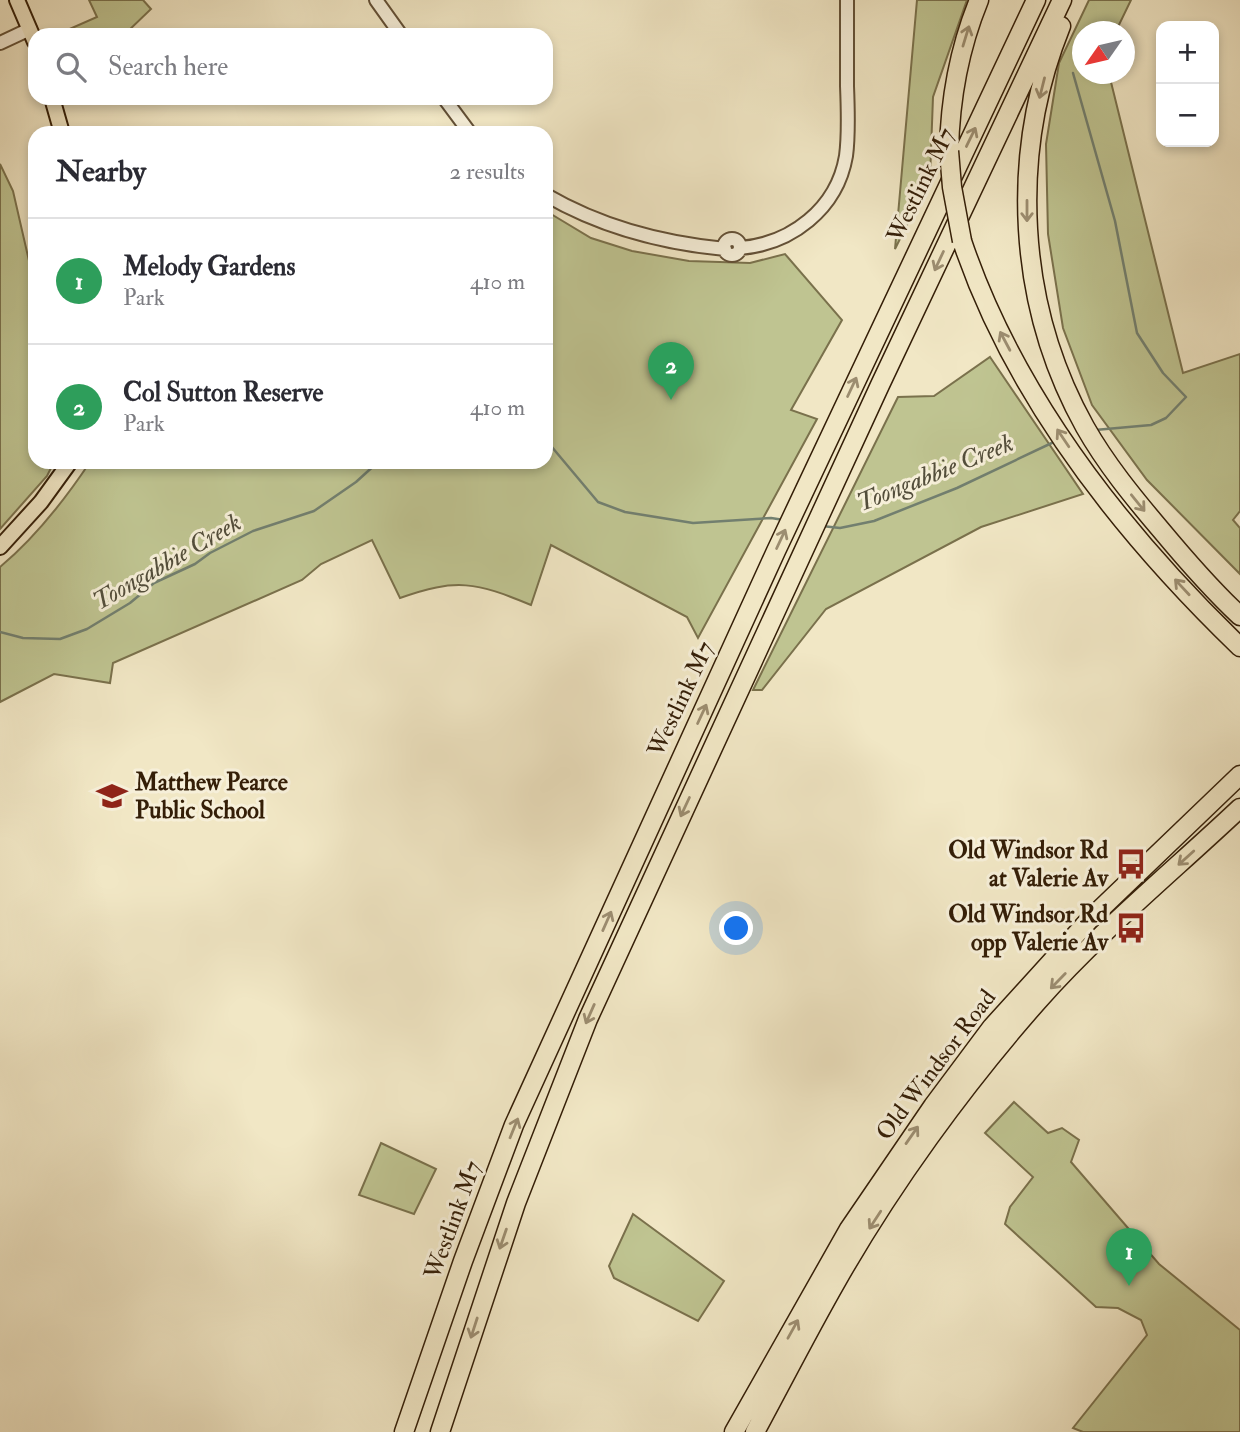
<!DOCTYPE html>
<html lang="en">
<head>
<meta charset="utf-8">
<style>
	body { margin:0; font-family:"IM FELL Double Pica",serif; background:#f7f7f7; color:#2b2b33 }
	.controls { position:absolute; right:21px; top:21px; display:grid; overflow:hidden; border-radius:14px; box-shadow:0 4px 10px #0003 }
	.controls button { width:63px; height:63px; display:grid; place-items:center; padding:0; border:0; border-bottom:2px solid #e1e1e2; background:#fff; color:#2b2b33; font:35px sans-serif }
	.compass { position:absolute; left:1072px; top:21px; width:63px; height:63px; border-radius:50%; background:#fff; box-shadow:0 4px 10px #0003; rotate:236deg }
	.you { position:absolute; left:737px; top:929px; width:24px; height:24px; margin:-18px; border:5px solid #fff; border-radius:50%; background:#1a73e8; box-shadow:0 0 0 10px #1a73e833 }
	.badge { display:grid; place-items:center; width:46px; height:46px; border-radius:50%; background:#8f2418; color:#fff; font-size:23px; font-weight:700 }
	.pin { position:absolute; translate:-50% -58px; filter:drop-shadow(0 2px 4px #0008) }
	.pin::after { content:''; position:absolute; top:37px; width:24px; height:21px; background:inherit; clip-path:polygon(0 0,100% 0,50% 100%) }
	.list { margin:0; padding:0; list-style:none }
	h2 { display:flex; justify-content:space-between; align-items:center; height:91px; margin:0; padding:0 28px; font-size:30px }
	h2 small { font-size:23px; font-weight:400; color:#7c7c81 }
	.list li { display:grid; grid-template-columns:46px 1fr auto; gap:21px; align-items:center; box-sizing:border-box; height:126px; padding:0 28px; border-top:2px solid #e1e1e2 }
	.list b { display:block; font-size:26px; white-space:nowrap }
	.list p { margin:0; font-size:23px; white-space:nowrap; color:#7c7c81 }
	.list em { font-size:23px; font-style:normal; color:#7c7c81 }
	.icon { flex:none; width:38px; height:38px; fill:none; stroke:currentColor; stroke-width:2; stroke-linecap:round; stroke-linejoin:round }
	.map { position:relative; flex:none; width:1240px; height:1432px; overflow:hidden }
	.search { position:absolute; background:#fff; box-shadow:0 4px 10px #0003; left:28px; top:28px; width:525px; height:77px; display:flex; align-items:center; gap:18px; box-sizing:border-box; padding:0 24px; border-radius:21px; color:#7c7c81; font-size:26px }
	.panel { position:absolute; background:#fff; box-shadow:0 4px 10px #0003; left:28px; top:126px; width:525px; height:343px; border-radius:21px }
	.map>svg:first-child { display:block }
	.green { fill:#bfc491; stroke:#7a714c; stroke-width:2 }
	.lines { fill:none; stroke-linecap:round; stroke-linejoin:round }
	.stream { stroke:#727f6f; stroke-width:2.5 }
	.minor-casing { stroke:#635036; stroke-width:16 }
	.major-casing { stroke:#341e07; stroke-width:18 }
	.highway-casing { stroke:#341e07; stroke-width:21 }
	.minor { stroke:#f6efd9; stroke-width:12 }
	.major { stroke:#f1e7c5; stroke-width:14 }
	.highway { stroke:#f1e7c5; stroke-width:18 }
	.highway-bridge-casing { stroke:#341e07; stroke-width:21; stroke-linecap:butt }
	.highway-bridge { stroke:#f1e7c5; stroke-width:18 }
	.oneway { stroke:#9c8d70 }
	.labels { text-anchor:middle; dominant-baseline:central; stroke-width:6; stroke-linejoin:round; paint-order:stroke }
	.street-label { font-size:24px; fill:#341e07; stroke:#f6efd9 }
	.poi-label { font-size:24px; font-weight:bold; fill:#341e07; stroke:#f6efd9; text-anchor:end }
	.water-label { font-size:26px; font-style:italic; fill:#534e3b; stroke:#f6efd9 }
</style>
</head>
<body>
<div class="map">
<svg width="1240" height="1432" viewBox="0 0 1240 1432">
	<rect width="100%" height="100%" fill="#f1e7c5"/>
	<filter id="stains"><feTurbulence type="fractalNoise" baseFrequency=".00286" numOctaves="4"/><feColorMatrix values="0 0 0 0 .2 0 0 0 0 .09 0 0 0 0 .02 0 0 0 .5 -.17"/></filter>
	<radialGradient id="worn" r=".72"><stop offset=".6" stop-color="#630" stop-opacity="0"/><stop offset="1" stop-color="#630" stop-opacity=".3"/></radialGradient>
	<path class="green" d="M 89,0 L 143,0 L 151,9 L 124,35 L 56,35 L 97,17 Z
		M 917,0 L 967,0 L 933,97 L 930,178 L 895,249 Z
		M 1089,0 L 1131,0 L 1116,31 L 1082,32 L 1082,74 L 1109,74 L 1183,373 L 1240,354 L 1240,511 L 1233,520 L 1240,528 L 1240,574 L 1147,480 L 1092,405 L 1063,328 L 1048,234 L 1046,144 L 1059,63 Z
		M 0,164 L 13,191 L 35,287 L 35,462 L 54,462 L 47,476 L 0,529 Z
		M 546,211 L 591,238 L 632,251 L 689,261 L 750,263 L 785,254 L 842,320 L 791,410 L 817,419 L 698,638 L 687,617 L 551,545 L 531,605 C 476,582 456,578 400,598 L 372,540 L 321,564 L 302,580 L 113,663 L 110,683 L 54,674 L 0,702 L 0,567 C 36,537 64,501 90,462 L 546,462 Z
		M 990,357 L 1083,494 L 981,527 L 826,609 L 762,690 L 753,690 L 898,397 L 934,396 Z
		M 1014,1102 L 1048,1133 L 1062,1128 L 1079,1140 L 1071,1162 L 1159,1264 L 1240,1330 L 1240,1432 L 1083,1432 L 1073,1428 L 1147,1335 L 1141,1320 L 1118,1308 L 1096,1307 L 1005,1224 L 1010,1207 L 1033,1177 L 985,1133 Z
		M 381,1143 L 436,1169 L 414,1214 L 359,1195 Z
		M 633,1214 L 724,1281 L 698,1321 L 614,1278 L 609,1266 Z"/>
	<g class="lines">
		<path class="stream" d="M 1073,73 L 1115,221 L 1137,333 L 1163,373 L 1186,397 L 1166,418 L 1151,425 L 1095,430
			M 546,440 L 598,502 L 625,512 L 693,523 L 771,518 L 784,520
			M 822,526 L 840,528 L 874,521 L 957,488 L 1056,441
			M 0,632 L 23,638 L 60,639 L 87,629 L 130,603 L 154,583 L 195,564 L 210,553 L 253,531 L 314,511 L 356,482 L 378,462"/>
		<g class="minor-casing">
			<path id="minor" d="M 376,0 L 401,35
				M 0,43 L 30,29
				M 444,98 L 470,133
				M 546,195 C 601,227 662,243 725,249
				M724 247a8 8 0 1 1 16 0a8 8 0 1 1-16 0Z
				M 740,248 C 791,244 837,209 846,156 C 849,134 848,110 847,86 C 847,58 847,29 847,0"/>
		</g>
		<g class="major-casing">
			<path id="major" d="M 17,0 L 35,42
				M 52,98 L 62,133
				M 0,547 L 41,502 L 70,462"/>
		</g>
		<g class="highway-casing">
			<path id="highway" d="M 1061,26 C 1009,155 1017,305 1085,427 C 1106,464 1133,497 1161,530 C 1186,560 1211,589 1240,616
				M 949,151 C 950,98 959,49 979,0
				M 962,241 C 1014,396 1123,534 1240,647
				M 404,1432 L 463,1261 L 514,1125 L 776,551 L 1036,0
				M 440,1432 L 516,1203 L 588,1019 L 880,385 L 1062,0
				M 734,1432 L 849,1229 L 933,1106 L 992,1027 L 1090,919 L 1240,775
				M 755,1432 C 782,1382 808,1331 836,1282 C 891,1185 963,1086 1037,1002 C 1099,932 1172,872 1240,808"/>
		</g>
		<use href="#minor" class="minor"/>
		<use href="#major" class="major"/>
		<use href="#highway" class="highway"/>
		<g class="highway-bridge-casing">
			<path id="highway-bridge" d="M 949,151 L 952,187 L 962,241"/>
		</g>
		<use href="#highway-bridge" class="highway-bridge"/>
	</g>
	<defs><path id="oneway-shaft" d="M-6 0H5M1.5-3L5.5 0L1.5 3" fill="none" stroke-width="1.6" stroke-linecap="round" stroke-linejoin="round" transform="scale(1.75)"/></defs>
	<g class="oneway">
		<use href="#oneway-shaft" transform="translate(966 36) rotate(-73)"/>
		<use href="#oneway-shaft" transform="translate(1042 88) rotate(104)"/>
		<use href="#oneway-shaft" transform="translate(971 137) rotate(-64)"/>
		<use href="#oneway-shaft" transform="translate(1027 211) rotate(90)"/>
		<use href="#oneway-shaft" transform="translate(939 261) rotate(115)"/>
		<use href="#oneway-shaft" transform="translate(1005 341) rotate(-118)"/>
		<use href="#oneway-shaft" transform="translate(852 387) rotate(-65)"/>
		<use href="#oneway-shaft" transform="translate(1063 438) rotate(-124)"/>
		<use href="#oneway-shaft" transform="translate(1138 503) rotate(51)"/>
		<use href="#oneway-shaft" transform="translate(781 539) rotate(-65)"/>
		<use href="#oneway-shaft" transform="translate(1182 587) rotate(-133)"/>
		<use href="#oneway-shaft" transform="translate(702 714) rotate(-65)"/>
		<use href="#oneway-shaft" transform="translate(685 807) rotate(115)"/>
		<use href="#oneway-shaft" transform="translate(1186 858) rotate(138)"/>
		<use href="#oneway-shaft" transform="translate(607 921) rotate(-66)"/>
		<use href="#oneway-shaft" transform="translate(1058 981) rotate(134)"/>
		<use href="#oneway-shaft" transform="translate(590 1014) rotate(114)"/>
		<use href="#oneway-shaft" transform="translate(514 1128) rotate(-68)"/>
		<use href="#oneway-shaft" transform="translate(912 1135) rotate(-55)"/>
		<use href="#oneway-shaft" transform="translate(875 1220) rotate(123)"/>
		<use href="#oneway-shaft" transform="translate(503 1239) rotate(109)"/>
		<use href="#oneway-shaft" transform="translate(474 1328) rotate(108)"/>
		<use href="#oneway-shaft" transform="translate(793 1329) rotate(-61)"/>
	</g>
	<defs>
		<g id="school-bare" transform="scale(2.415)"><path d="M0-5L7-2L0 1L-7-2ZM-4 1L0 2.5L4 1V4Q0 6-4 4Z" fill="#8f2418" stroke="#f6efd9" stroke-width="2.5" paint-order="stroke"/></g>
		<g id="bus-bare" transform="scale(2.415)"><path d="M-5-6H5V4H4V6H2V4H-2V6H-4V4H-5ZM-3.5-4V0h7V-4ZM-3.5 1.2v1.5H-2V1.2ZM2 1.2v1.5H3.5V1.2Z" fill="#8f2418" stroke="#f6efd9" stroke-width="2.5" paint-order="stroke"/></g>
	</defs>
	<g fill-rule="evenodd">
		<use href="#school-bare" x="112" y="796"/>
		<use href="#bus-bare" x="1131" y="864"/>
		<use href="#bus-bare" x="1131" y="928"/>
	</g>
	<g class="labels">
		<g class="street-label">
			<text transform="translate(921 185) rotate(-64)">Westlink M7</text>
			<text transform="translate(681 699) rotate(-65)">Westlink M7</text>
			<text transform="translate(936 1065) rotate(-53)">Old Windsor Road</text>
			<text transform="translate(453 1220) rotate(-70)">Westlink M7</text>
		</g>
		<g class="poi-label">
			<text x="135" y="782" text-anchor="start">Matthew Pearce<tspan x="135" dy="28">Public School</tspan></text>
			<text x="1108" y="850">Old Windsor Rd<tspan x="1108" dy="28">at Valerie Av</tspan></text>
			<text x="1108" y="914">Old Windsor Rd<tspan x="1108" dy="28">opp Valerie Av</tspan></text>
		</g>
		<g class="water-label">
			<text transform="translate(935 473) rotate(-22)">Toongabbie Creek</text>
			<text transform="translate(167 562) rotate(-30)">Toongabbie Creek</text>
		</g>
	</g>
	<rect width="100%" height="100%" filter="url(#stains)"/>
	<rect width="100%" height="100%" fill="url(#worn)"/>
</svg>
<div class="controls">
<button>+</button>
<button>−</button>
</div>
<svg class="compass" viewBox="-18 -18 36 36"><path d="M0-13l5 13h-10z" fill="#e53935"/><path d="M0 13l5-13h-10z" fill="#7c7c81"/></svg>
<div class="you"></div>
<div class="pin badge" style="left:1129px;top:1286px;background:#2e9e5b">1</div>
<div class="pin badge" style="left:671px;top:400px;background:#2e9e5b">2</div>
<div class="search"><svg class="icon" aria-label="search" viewBox="0 0 24 24"><circle cx="10" cy="10" r="6"/><path d="M15 15l6 6"/></svg>Search here</div>
<section class="panel">
<h2>Nearby<small>2 results</small></h2>
<ul class="list">
<li><span class="badge" style="background:#2e9e5b">1</span><div><b>Melody Gardens</b><p>Park</p></div><em>410 m</em></li>
<li><span class="badge" style="background:#2e9e5b">2</span><div><b>Col Sutton Reserve</b><p>Park</p></div><em>410 m</em></li>
</ul>
</section>
</div>
</body>
</html>
